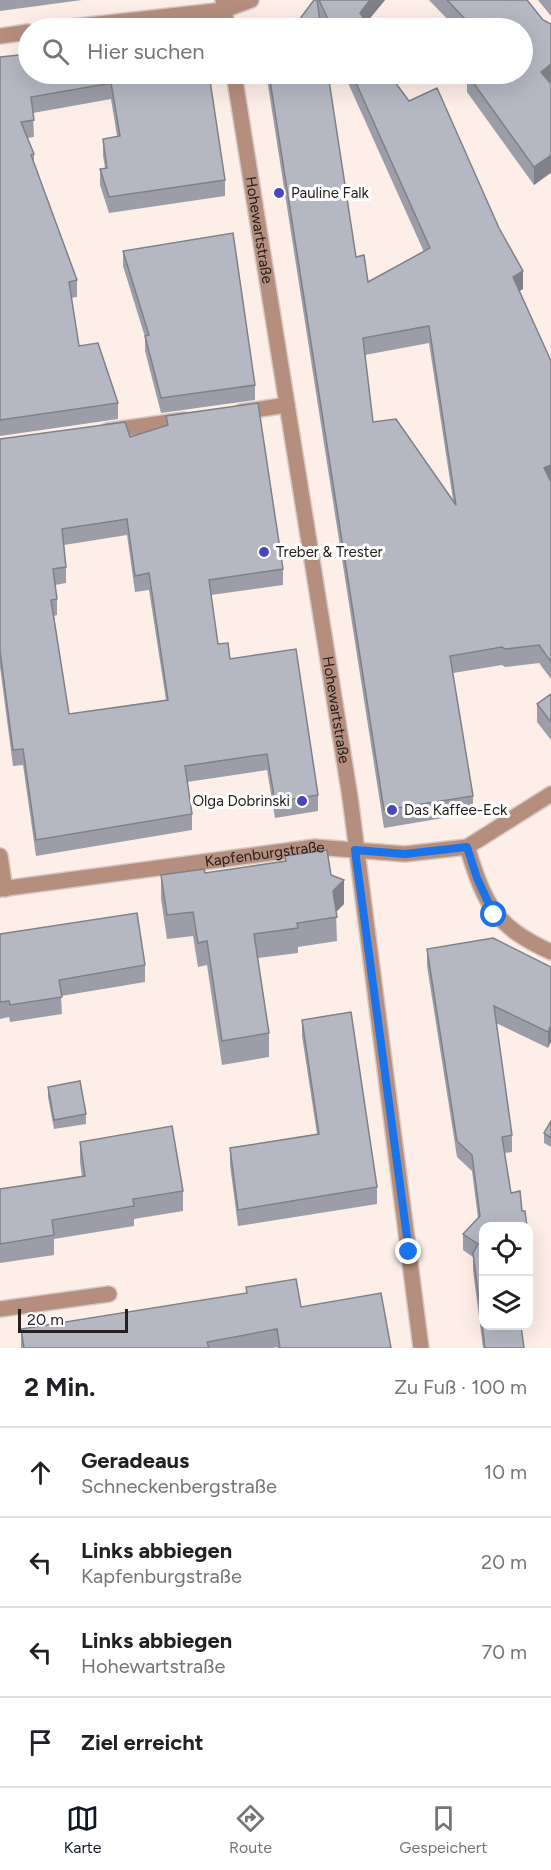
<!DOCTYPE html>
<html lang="de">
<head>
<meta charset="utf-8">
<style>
	body { margin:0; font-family:Figtree,sans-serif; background:#f6f6f6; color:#202124 }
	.controls { position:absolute; right:18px; bottom:18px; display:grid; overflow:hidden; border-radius:12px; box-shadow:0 6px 24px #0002 }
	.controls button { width:54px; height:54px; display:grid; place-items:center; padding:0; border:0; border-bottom:2px solid #e0e0e0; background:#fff; color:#202124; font:30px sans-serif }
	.scale { position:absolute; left:18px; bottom:15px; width:110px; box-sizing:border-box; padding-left:6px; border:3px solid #25201e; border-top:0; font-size:16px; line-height:21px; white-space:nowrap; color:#25201e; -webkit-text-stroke:4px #fff; paint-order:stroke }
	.stop { position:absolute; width:18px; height:18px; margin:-14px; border:4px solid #1a73e8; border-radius:50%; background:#fff }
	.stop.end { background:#1a73e8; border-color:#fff; box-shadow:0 2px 6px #0008 }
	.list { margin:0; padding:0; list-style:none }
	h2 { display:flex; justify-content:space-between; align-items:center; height:78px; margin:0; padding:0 24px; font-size:26px }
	h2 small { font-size:20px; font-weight:400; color:#757577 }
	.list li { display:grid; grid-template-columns:39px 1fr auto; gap:18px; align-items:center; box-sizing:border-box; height:90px; padding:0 24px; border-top:2px solid #e0e0e0 }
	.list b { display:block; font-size:22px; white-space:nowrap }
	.list p { margin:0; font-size:20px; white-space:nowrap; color:#757577 }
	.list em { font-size:20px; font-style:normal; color:#757577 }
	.icon { flex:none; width:33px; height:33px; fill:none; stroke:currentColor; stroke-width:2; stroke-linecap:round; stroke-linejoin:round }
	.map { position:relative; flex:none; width:551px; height:1348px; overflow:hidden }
	.search { position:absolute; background:#fff; box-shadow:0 6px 24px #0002; left:18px; right:18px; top:18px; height:66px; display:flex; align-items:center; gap:15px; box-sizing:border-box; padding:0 21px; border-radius:33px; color:#757577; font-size:22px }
	.sheet { height:438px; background:#fff }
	nav { display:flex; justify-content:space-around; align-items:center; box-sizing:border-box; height:84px; border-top:2px solid #e0e0e0; background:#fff; font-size:16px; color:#757577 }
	nav a { display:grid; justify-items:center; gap:3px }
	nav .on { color:#111827 }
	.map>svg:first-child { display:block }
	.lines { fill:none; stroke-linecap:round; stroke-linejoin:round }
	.minor-casing { stroke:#d6c9c4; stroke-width:18 }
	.minor { stroke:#b58e7d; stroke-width:15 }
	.wall { fill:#9c9da8; fill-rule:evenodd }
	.shaded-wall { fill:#7f8088 }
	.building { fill:#b5b7c3; stroke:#7f8088; stroke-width:1.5; fill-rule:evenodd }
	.route { stroke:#1a73e8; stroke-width:8 }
	.poi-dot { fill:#4a46bc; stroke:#fff; stroke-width:2 }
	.labels { text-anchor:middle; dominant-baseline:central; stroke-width:6; stroke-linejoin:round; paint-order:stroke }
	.poi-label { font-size:15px; fill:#25201e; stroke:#fff; text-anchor:start }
	.street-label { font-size:15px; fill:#25201e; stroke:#fff }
</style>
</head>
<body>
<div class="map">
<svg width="551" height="1348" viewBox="0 0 551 1348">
	<rect width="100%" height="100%" fill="#fdeee8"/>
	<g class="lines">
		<g class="minor-casing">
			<g id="minor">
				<path d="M 223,0 L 227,28"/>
				<path d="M 62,28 L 224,10 L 251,0"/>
				<path d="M 0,36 L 28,32"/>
				<path id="s1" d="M 234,74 L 350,797 L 421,1348"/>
				<path d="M 241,412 L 287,405"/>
				<path d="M 107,431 L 184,420"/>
				<path d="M 467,847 C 485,904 494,926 551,952"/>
				<path d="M 0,856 L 5,889"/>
				<path id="s2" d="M 0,889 L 315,847 L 405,854 L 467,847 L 551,794"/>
				<path d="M 0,1309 L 109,1294"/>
			</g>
		</g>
		<use href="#minor" class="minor"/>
	</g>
	<path class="wall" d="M 0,0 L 82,0 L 0,11 Z
		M 317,0 L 385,0 L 366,23 L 370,28 L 324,28 L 320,20 Z
		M 429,0 L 527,0 L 543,20 L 551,24 L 551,82 L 550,83 L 551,84 L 551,173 L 534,185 L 467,92 L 467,74 L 522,74 L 454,26 Z
		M 538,0 L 551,0 L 551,16 Z
		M 0,57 L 209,74 L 225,180 L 225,196 L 109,213 L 100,185 L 100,169 L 105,168 L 103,155 L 103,139 L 117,136 L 111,99 L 33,113 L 34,137 L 27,138 L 34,154 L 34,165 L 77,280 L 77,297 L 71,298 L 79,346 L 118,403 L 118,419 L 0,436 Z
		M 267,74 L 328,74 L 356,257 L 368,282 L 424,252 L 344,74 L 389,74 L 523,289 L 519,291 L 551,361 L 551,679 L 539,663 L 505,667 L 502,665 L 453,673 L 473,796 L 473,813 L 384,828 L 267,79 ZM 429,343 L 453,500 L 373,422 L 365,355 Z
		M 123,251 L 255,385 L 255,400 L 161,413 L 145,351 L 145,337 L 123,266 Z
		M 166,416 L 283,569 L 283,585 L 211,595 L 218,644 L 230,659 L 318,795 L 318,811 L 275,818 L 267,770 L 187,782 L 192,814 L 192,830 L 36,856 L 23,765 L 13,766 L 0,667 L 0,439 L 130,437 L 166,426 ZM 127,535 L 135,592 L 149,590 L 166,700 L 69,714 L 54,616 L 57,615 L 57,599 L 55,585 L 66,583 L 66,567 L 64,545 Z
		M 551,694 L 551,740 L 537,722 L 537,704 Z
		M 285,856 L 331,875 L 344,904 L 336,912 L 337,941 L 298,947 L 298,953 L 258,958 L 269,1033 L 269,1057 L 222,1065 L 207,965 L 198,967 L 193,936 L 167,939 L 161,899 L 161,875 L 205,873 L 285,861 Z
		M 0,934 L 145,965 L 145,982 L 61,996 L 62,1014 L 10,1022 L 9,1017 L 0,1019 Z
		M 427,949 L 551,967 L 548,1048 L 496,1023 L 512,1135 L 512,1152 L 505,1153 L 483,1227 L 524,1348 L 483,1348 L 473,1270 L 473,1257 L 463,1250 L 463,1234 L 478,1218 L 472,1171 L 457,1157 L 427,966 Z
		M 302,1020 L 377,1187 L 377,1204 L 238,1226 L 230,1165 L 230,1148 L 317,1134 L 302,1036 Z
		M 48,1087 L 86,1114 L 86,1124 L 54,1129 L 48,1097 Z
		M 551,1121 L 551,1147 L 544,1143 L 544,1133 Z
		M 80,1142 L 183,1191 L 183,1211 L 134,1219 L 134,1226 L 54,1239 L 54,1255 L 0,1263 L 0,1189 L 82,1177 L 80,1162 Z
		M 528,1236 L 531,1260 L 531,1276 L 528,1276 Z
		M 246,1287 L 301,1307 L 391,1348 L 277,1348 L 277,1347 L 272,1348 L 21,1348 L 21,1329 L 246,1293 Z"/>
	<path class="shaded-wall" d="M 370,0 L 385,0 L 362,28 L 360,13 Z
		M 551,64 L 551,82 L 541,89 L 541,72 Z
		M 551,155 L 551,172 L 534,185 L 534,167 Z
		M 523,271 L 523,289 L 513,295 L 513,277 Z
		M 551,465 L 551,482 L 544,468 Z
		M 344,880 L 344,904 L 333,915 L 333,891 Z
		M 551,1025 L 551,1042 L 548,1048 L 548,1032 Z"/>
	<path class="building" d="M 314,0 L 317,0 L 321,28 L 293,28 Z
		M 319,0 L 370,0 L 360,13 L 370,28 L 332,28 Z
		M 447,0 L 527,0 L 543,20 L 551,24 L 551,64 L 541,72 L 551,84 L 551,155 L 534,167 L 467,74 L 522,74 L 522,28 L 451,28 L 464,18 Z
		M 28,54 L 28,74 L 209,74 L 225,180 L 109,197 L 100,169 L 107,168 L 103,139 L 120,136 L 111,83 L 31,97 L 34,120 L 21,122 L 34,154 L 31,155 L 77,280 L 69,282 L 79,346 L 98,343 L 118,403 L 0,420 L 0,57 Z
		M 269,74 L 328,74 L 356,257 L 364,255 L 368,282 L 430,248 L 352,74 L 389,74 L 409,101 L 437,88 L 499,228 L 523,271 L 513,277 L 551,361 L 551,465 L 544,468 L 551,482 L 551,662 L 539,645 L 505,649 L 502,647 L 450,656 L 473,796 L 384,810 ZM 429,326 L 456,505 L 396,419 L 373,422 L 363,338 Z
		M 233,233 L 255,385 L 161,398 L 145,336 L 149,335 L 123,251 Z
		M 258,403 L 283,569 L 209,580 L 218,644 L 228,643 L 230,659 L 296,649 L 318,795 L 275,802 L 267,754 L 185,766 L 192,814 L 36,840 L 23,749 L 13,750 L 0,651 L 0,439 L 125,422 L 130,437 L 168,425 L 166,416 ZM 127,519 L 135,576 L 149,573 L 168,700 L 69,714 L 51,600 L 57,599 L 53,569 L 66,567 L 62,529 Z
		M 551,694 L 551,722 L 537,704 Z
		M 327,850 L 331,875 L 344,880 L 333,891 L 337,917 L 297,923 L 298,928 L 254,934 L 269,1033 L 222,1041 L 207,941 L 198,943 L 193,912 L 167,915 L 161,875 L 204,869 L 205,873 L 286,861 L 285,856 Z
		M 137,913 L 145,965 L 59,980 L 62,997 L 10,1005 L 9,1001 L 0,1002 L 0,934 Z
		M 493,938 L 551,967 L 551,1025 L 548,1032 L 494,1006 L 512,1135 L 502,1137 L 511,1193 L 520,1191 L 522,1211 L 525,1211 L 527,1227 L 483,1227 L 483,1326 L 521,1326 L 524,1348 L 485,1348 L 473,1253 L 478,1244 L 463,1234 L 480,1216 L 472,1155 L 457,1141 L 427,949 Z
		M 351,1012 L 377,1187 L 238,1210 L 230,1148 L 319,1134 L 302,1020 Z
		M 80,1081 L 86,1114 L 54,1120 L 48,1087 Z
		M 551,1121 L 551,1138 L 544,1133 Z
		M 172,1126 L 183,1191 L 133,1199 L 134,1206 L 52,1220 L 54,1235 L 0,1244 L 0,1189 L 85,1176 L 80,1142 Z
		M 528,1236 L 531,1260 L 528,1260 Z
		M 296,1279 L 301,1307 L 381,1293 L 391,1348 L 280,1348 L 277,1329 L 207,1342 L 209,1348 L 24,1348 L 21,1329 L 247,1293 L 246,1287 Z"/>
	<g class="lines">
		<path class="route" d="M 409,1252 L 355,850 L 405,854 L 467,847 L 477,878 L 494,915"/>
	</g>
	<g class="poi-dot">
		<circle cx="279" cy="193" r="6"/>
		<circle cx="264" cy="552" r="6"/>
		<circle cx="302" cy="801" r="6"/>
		<circle cx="392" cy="810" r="6"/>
	</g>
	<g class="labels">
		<g class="poi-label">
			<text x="291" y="193">Pauline Falk</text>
			<text x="276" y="552">Treber &amp; Trester</text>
			<text x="290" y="801" text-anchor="end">Olga Dobrinski</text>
			<text x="404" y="810">Das Kaffee-Eck</text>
		</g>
		<g class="street-label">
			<text stroke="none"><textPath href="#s1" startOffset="158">Hohewartstraße</textPath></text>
			<text stroke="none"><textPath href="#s1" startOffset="644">Hohewartstraße</textPath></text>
			<text stroke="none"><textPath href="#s2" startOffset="267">Kapfenburgstraße</textPath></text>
		</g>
	</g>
</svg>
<div class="controls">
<button><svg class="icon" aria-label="locate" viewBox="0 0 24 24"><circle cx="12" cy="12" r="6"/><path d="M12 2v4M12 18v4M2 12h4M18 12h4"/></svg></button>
<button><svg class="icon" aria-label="layers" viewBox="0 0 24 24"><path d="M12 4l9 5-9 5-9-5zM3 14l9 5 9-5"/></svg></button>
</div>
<div class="scale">20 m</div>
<div class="stop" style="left:494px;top:915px"></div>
<div class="stop end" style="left:409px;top:1252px"></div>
<div class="search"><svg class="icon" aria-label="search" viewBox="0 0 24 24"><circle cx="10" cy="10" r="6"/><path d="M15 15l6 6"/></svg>Hier suchen</div>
</div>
<section class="sheet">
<h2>2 Min.<small>Zu Fuß · 100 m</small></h2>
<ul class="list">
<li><svg class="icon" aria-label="ahead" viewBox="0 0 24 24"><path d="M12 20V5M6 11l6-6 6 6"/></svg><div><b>Geradeaus</b><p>Schneckenbergstraße</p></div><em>10 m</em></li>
<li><svg class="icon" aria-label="left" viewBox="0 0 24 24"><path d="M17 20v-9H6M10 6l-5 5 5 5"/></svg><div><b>Links abbiegen</b><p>Kapfenburgstraße</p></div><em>20 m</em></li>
<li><svg class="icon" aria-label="left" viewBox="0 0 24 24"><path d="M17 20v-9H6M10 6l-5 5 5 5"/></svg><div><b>Links abbiegen</b><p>Hohewartstraße</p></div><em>70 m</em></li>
<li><svg class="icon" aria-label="arrive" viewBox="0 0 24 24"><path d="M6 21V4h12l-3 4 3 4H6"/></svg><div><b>Ziel erreicht</b></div></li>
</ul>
</section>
<nav>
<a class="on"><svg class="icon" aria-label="map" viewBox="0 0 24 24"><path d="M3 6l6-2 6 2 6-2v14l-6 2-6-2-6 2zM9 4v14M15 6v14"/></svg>Karte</a>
<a><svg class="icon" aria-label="directions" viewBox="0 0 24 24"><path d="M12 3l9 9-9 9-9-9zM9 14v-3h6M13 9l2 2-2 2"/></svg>Route</a>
<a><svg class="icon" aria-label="saved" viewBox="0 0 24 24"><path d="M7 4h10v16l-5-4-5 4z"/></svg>Gespeichert</a>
</nav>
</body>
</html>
